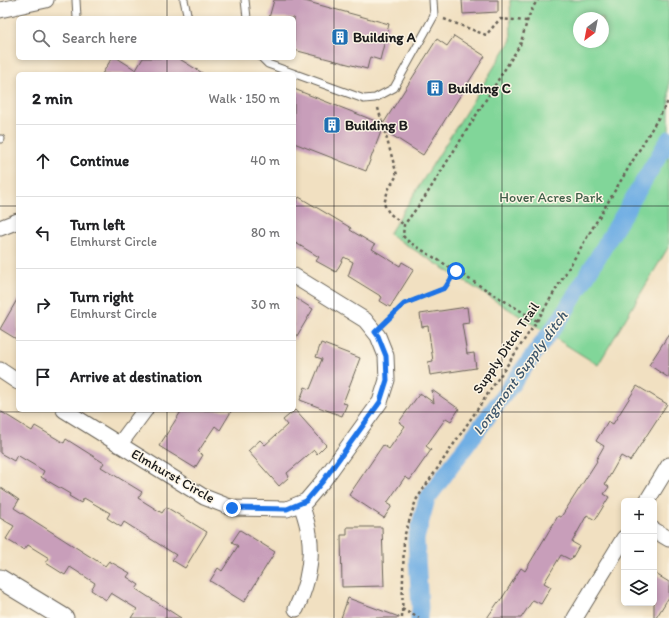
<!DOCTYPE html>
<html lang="en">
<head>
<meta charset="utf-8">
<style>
	body { margin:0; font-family:Itim,sans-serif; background:#f6f6f6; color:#202124 }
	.controls { position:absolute; right:12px; bottom:12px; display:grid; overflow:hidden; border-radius:6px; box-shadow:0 2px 6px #0003 }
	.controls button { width:36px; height:36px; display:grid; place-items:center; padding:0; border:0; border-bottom:1px solid #e0e0e0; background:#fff; color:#202124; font:20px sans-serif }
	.compass { position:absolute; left:573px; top:12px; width:36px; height:36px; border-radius:50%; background:#fff; box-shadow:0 2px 6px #0003; rotate:212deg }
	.stop { position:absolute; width:12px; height:12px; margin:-9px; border:3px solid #1a73e8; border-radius:50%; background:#fff }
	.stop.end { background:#1a73e8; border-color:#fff; box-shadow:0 1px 4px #0008 }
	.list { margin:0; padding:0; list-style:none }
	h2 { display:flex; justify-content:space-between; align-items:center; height:52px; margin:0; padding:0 16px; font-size:17px }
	h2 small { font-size:13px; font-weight:400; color:#757577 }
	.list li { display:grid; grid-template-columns:26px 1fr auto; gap:12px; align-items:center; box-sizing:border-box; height:72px; padding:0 16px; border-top:1px solid #e0e0e0 }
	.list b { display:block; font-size:15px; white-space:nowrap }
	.list p { margin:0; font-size:13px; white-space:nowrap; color:#757577 }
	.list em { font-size:13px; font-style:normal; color:#757577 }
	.icon { flex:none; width:22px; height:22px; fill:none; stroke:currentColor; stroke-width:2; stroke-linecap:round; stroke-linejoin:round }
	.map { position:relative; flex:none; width:669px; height:618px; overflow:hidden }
	.search { position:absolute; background:#fff; box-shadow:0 2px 6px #0003; left:16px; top:16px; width:280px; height:44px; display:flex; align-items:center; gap:10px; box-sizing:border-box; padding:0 14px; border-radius:6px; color:#757577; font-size:15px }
	.panel { position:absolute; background:#fff; box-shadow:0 2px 6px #0003; left:16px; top:72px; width:280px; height:340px; border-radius:6px }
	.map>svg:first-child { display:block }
	.green { fill:#81d699; stroke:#4e795a; fill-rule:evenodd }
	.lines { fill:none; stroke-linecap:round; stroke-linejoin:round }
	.canal { stroke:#71afe4; stroke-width:17 }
	.building { fill:#c89eba }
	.service-casing { stroke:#676156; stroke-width:9 }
	.minor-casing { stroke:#676156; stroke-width:17 }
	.tertiary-casing { stroke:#676156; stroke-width:21 }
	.path { stroke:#676156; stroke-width:2.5; stroke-dasharray:3 3; stroke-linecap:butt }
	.service { stroke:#fff; stroke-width:7 }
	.minor { stroke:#fff; stroke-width:15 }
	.tertiary { stroke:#fff; stroke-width:19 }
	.route { stroke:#1a73e8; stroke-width:5 }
	.grid { fill:none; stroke:#1c1c1c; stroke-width:1; stroke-opacity:0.55 }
	.labels { text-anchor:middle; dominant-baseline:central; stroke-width:3; stroke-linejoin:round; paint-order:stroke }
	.poi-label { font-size:14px; font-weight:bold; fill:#1c1c1c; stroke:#fcf5e5; text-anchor:start }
	.park-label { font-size:14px; fill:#3f5d48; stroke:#fcf5e5 }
	.street-label { font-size:14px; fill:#1c1c1c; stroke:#fcf5e5 }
	.water-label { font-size:15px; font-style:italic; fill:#3e576c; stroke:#fcf5e5 }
</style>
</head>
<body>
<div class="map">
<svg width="669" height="618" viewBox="0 0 669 618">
	<rect width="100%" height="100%" fill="#fcf5e5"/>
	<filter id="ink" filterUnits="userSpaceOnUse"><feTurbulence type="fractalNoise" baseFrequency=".025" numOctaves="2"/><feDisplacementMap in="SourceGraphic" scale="8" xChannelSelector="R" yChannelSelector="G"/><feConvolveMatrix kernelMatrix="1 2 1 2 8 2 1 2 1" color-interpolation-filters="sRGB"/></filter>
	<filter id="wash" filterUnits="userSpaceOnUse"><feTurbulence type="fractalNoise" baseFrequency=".012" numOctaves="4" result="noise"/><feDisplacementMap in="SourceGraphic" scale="16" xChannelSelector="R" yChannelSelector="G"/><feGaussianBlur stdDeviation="0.9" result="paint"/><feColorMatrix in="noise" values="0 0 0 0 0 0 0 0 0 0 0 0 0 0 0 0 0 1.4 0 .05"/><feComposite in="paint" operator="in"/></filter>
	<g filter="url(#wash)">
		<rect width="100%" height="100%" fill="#f1e0c1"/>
		<path class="green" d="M 510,0 L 669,0 L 669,246 L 598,365 L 389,234 L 511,40 ZM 579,18 L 603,18 L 603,42 L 579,42 Z"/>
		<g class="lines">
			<path class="canal" d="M 419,618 L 420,608 L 416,539 L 427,499 L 563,315 L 669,139"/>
		</g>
		<g id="blocks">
			<path class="building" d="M 274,0 L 301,0 L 389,24 L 380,60 L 370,57 L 367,69 L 294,50 L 294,18 L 269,18 Z
				M 462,0 L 498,0 L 498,12 L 463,14 Z
				M 454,36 L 485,56 L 423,155 L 382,129 L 366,171 L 294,143 L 294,89 L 383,124 L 437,39 L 447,46 Z
				M 112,58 L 117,58 L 136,70 L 143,58 L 178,58 L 204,74 L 102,74 Z
				M 299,197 L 351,228 L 350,230 L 375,245 L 372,249 L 400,266 L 402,262 L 414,269 L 390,307 L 380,301 L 382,297 L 348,276 L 353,262 L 344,257 L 336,272 L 316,261 L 319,257 L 294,242 L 294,206 Z
				M 294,297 L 313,309 L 294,341 Z
				M 18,298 L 18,340 L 0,329 Z
				M 467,307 L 469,323 L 462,324 L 467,354 L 474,353 L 476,368 L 430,375 L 428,362 L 433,361 L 428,326 L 422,327 L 420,314 Z
				M 669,334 L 669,378 L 649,365 Z
				M 321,343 L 360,358 L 343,403 L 347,404 L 342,416 L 300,400 L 305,387 L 310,389 L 322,359 L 316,357 Z
				M 637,386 L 667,404 L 630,461 L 621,456 L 605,484 L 609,487 L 604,494 L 609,497 L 595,520 L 587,515 L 572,542 L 579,546 L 571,560 L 561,555 L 544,583 L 551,587 L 541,604 L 533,600 L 521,618 L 487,618 L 498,602 L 499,603 L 521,568 L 525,571 L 558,516 L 561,517 L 597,461 L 596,460 L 604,446 L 596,441 L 608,421 L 613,424 Z
				M 432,390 L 459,409 L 451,421 L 446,418 L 426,446 L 431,450 L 410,480 L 405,477 L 387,503 L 392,506 L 384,518 L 349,495 L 383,445 L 389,449 L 405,426 L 399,422 L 420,393 L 434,403 Z
				M 182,410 L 232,410 L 220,430 L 215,426 L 207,438 L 198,452 L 203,455 L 195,468 L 159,446 Z
				M 295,410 L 326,445 L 317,454 L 314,450 L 300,462 L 287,473 L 289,477 L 279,486 L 248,451 L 260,440 L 265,445 L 287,425 L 283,420 Z
				M 0,411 L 32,431 L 35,426 L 64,443 L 66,439 L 104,463 L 101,467 L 142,492 L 138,498 L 162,513 L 166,507 L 207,532 L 185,568 L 172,560 L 176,555 L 124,522 L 121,527 L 107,518 L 110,513 L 84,498 L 81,503 L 69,496 L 70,494 L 41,477 L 44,471 L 17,455 L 14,461 L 0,453 Z
				M 0,487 L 19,500 L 14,508 L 105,566 L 109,561 L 130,573 L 127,577 L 139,585 L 136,589 L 181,618 L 131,618 L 137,609 L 111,593 L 106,600 L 91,590 L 95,583 L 70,567 L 65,575 L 46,563 L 49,558 L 28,545 L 24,550 L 6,539 L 14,526 L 0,518 Z
				M 347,527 L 382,527 L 384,586 L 342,587 L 341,535 L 347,535 Z
				M 240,530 L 275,552 L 244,602 L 210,581 L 218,568 L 222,571 L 238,546 L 232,542 Z
				M 654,573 L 669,582 L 669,597 L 656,618 L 654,618 Z
				M 348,598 L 399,617 L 399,618 L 341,618 Z"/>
		</g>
	</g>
	<g filter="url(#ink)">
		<use href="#blocks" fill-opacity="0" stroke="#676156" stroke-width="1"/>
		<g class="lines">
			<g class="service-casing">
				<path id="service" d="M 76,0 L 77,18
					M 184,0 L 188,18
					M 245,0 L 247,18
					M 262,58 L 268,64 L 364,99 L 375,98 L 394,88 L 434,16 L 433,0
					M 0,139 L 1,139"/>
			</g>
			<g class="minor-casing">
				<path id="minor" d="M 0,10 L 46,0
					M 0,228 L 18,221
					M 0,370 L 18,382
					M 64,410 L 204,497 L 232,508 L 287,509 L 306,501 L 323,481 L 380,402 L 387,380 L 386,356 L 378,336 L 365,320 L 294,276
					M 119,445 L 145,410
					M 647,501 L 669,465
					M 654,530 L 669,539
					M 296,609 C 307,586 313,559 309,534 C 308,524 304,513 301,504
					M 575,618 L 624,538"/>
			</g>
			<g class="tertiary-casing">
				<path id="tertiary" d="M 0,579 L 64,618"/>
			</g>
			<path class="path" d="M 444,19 L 486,35 L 500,19 L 527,21
				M 378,108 L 397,175 L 388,190 L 384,204 L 389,213 L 404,225
				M 386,321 L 404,304 L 445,288 L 456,271
				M 537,321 L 409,242 L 403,236 L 404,225 L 425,197 L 520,45 C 525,30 528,12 538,0
				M 402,609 L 419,618
				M 402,618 L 404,537 L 416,500 L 537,321 L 669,100"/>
			<use href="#service" class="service"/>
			<use href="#minor" class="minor"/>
			<use href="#tertiary" class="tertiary"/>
		</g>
	</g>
	<g class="lines" filter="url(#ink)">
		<path class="route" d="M 232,508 L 287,509 L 306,501 L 323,481 L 380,402 L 387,380 L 386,356 L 378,336 L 375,332 L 404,304 L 445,288 L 456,271"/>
	</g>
	<path class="grid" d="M 167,0 L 167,18M 334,0 L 334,618M 502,0 L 502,618M 167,58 L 167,74M 0,206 L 18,206M 294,206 L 669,206M 167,410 L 167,618M 0,412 L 669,412"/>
	<defs>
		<g id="building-square" transform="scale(0.9)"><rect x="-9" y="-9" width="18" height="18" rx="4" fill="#1f6fb2" stroke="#fcf5e5"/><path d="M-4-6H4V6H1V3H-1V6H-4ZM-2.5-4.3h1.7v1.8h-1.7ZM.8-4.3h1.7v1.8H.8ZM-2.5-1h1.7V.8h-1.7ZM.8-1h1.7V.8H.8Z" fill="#fff"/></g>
	</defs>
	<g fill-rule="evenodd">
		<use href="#building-square" x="340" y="37"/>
		<use href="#building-square" x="435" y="88"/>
		<use href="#building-square" x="332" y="125"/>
	</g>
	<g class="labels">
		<g class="poi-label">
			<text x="353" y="37">Building A</text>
			<text x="448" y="88">Building C</text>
			<text x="345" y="125">Building B</text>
		</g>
		<g class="park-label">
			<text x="551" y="197">Hover Acres Park</text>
		</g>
		<g class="street-label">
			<text transform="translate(506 348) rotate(-56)">Supply Ditch Trail</text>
			<text transform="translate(173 476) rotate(30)">Elmhurst Circle</text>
		</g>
		<g class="water-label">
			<text transform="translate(520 373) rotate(-54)">Longmont Supply ditch</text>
		</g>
	</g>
</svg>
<div class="controls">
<button>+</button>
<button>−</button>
<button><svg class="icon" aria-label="layers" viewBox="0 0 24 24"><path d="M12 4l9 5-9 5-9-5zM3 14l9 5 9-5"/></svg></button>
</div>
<svg class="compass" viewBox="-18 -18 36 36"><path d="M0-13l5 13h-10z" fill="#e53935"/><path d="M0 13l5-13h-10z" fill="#757577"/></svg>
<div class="stop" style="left:456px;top:271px"></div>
<div class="stop end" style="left:232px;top:508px"></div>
<div class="search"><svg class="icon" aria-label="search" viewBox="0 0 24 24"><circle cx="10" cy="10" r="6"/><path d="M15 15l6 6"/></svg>Search here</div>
<section class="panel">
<h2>2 min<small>Walk · 150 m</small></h2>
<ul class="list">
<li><svg class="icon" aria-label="ahead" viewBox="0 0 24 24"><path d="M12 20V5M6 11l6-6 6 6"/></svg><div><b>Continue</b></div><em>40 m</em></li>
<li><svg class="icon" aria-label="left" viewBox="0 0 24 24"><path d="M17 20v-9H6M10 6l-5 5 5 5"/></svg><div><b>Turn left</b><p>Elmhurst Circle</p></div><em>80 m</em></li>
<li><svg class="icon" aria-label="right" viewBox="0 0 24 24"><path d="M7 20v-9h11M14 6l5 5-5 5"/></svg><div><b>Turn right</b><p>Elmhurst Circle</p></div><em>30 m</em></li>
<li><svg class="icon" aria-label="arrive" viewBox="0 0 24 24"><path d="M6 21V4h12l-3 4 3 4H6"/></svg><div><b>Arrive at destination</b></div></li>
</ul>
</section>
</div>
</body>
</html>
